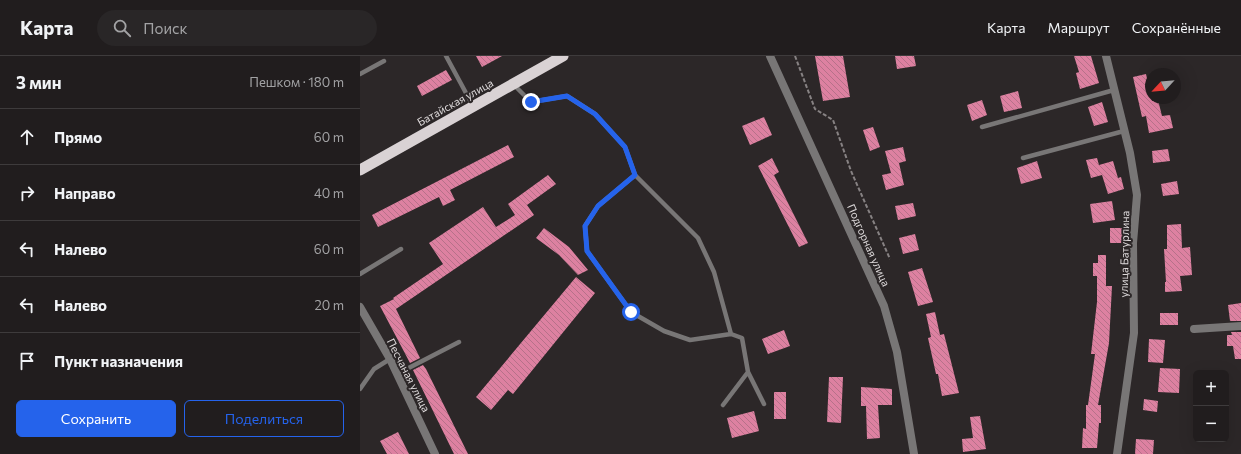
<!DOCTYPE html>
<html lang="ru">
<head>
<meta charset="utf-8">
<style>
	body { margin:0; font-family:Commissioner,sans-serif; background:#292627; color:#f1f3f6 }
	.controls { position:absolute; right:12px; bottom:12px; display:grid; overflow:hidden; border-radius:6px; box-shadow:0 4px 16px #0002 }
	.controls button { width:36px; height:36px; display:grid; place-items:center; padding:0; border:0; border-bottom:1px solid #3e3b3c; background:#211d1e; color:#f1f3f6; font:20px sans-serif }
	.compass { position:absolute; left:785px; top:12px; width:36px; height:36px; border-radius:50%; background:#211d1e; box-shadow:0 4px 16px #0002; rotate:244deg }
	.stop { position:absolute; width:12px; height:12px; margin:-9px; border:3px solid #2563eb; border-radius:50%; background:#fff }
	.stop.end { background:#2563eb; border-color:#fff; box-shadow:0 1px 4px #0008 }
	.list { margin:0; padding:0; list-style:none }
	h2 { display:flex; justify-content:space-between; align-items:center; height:52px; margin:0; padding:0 16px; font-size:17px }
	h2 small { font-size:13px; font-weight:400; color:#a2a2a4 }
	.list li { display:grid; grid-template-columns:26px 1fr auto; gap:12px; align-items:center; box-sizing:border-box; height:56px; padding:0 16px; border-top:1px solid #3e3b3c }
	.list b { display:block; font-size:15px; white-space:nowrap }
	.list em { font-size:13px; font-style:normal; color:#a2a2a4 }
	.actions { display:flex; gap:8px; padding:12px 16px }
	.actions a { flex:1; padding:9px 0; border:1px solid #2563eb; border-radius:6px; text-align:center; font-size:14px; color:#2563eb }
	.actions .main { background:#2563eb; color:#fff }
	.icon { flex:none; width:22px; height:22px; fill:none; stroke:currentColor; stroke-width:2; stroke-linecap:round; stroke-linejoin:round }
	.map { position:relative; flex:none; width:881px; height:398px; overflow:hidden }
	header { display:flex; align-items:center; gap:24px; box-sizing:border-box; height:56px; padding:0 20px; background:#211d1e; border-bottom:1px solid #3e3b3c }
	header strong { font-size:19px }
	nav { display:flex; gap:22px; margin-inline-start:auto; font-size:14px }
	.search { width:280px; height:36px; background:#292627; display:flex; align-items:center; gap:10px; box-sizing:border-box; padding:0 14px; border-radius:22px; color:#a2a2a4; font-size:15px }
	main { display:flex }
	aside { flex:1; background:#211d1e }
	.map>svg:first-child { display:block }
	.building { fill:url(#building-back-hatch) }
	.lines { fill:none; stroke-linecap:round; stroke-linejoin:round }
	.path { stroke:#878283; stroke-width:2; stroke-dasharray:4 2; stroke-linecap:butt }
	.service { stroke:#787676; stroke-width:4.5 }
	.minor { stroke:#787676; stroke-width:8 }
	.trunk { stroke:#d9d2d4; stroke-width:11 }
	.route { stroke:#2563eb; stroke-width:5 }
	.labels { text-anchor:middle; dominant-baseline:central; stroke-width:4; stroke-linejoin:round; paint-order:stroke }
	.street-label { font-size:11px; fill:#ddd9da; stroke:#2c2728 }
</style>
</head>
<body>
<header>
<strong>Карта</strong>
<div class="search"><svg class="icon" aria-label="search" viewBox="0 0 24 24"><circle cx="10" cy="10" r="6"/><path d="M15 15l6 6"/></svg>Поиск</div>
<nav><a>Карта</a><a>Маршрут</a><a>Сохранённые</a></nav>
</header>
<main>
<aside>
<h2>3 мин<small>Пешком · 180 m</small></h2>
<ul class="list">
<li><svg class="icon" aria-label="ahead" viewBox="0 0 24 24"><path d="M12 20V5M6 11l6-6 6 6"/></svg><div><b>Прямо</b></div><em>60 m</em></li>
<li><svg class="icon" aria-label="right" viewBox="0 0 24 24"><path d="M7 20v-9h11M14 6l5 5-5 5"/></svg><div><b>Направо</b></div><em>40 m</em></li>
<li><svg class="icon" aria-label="left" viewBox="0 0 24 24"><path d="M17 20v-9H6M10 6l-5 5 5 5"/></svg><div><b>Налево</b></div><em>60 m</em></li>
<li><svg class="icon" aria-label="left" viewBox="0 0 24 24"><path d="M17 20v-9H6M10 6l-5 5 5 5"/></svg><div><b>Налево</b></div><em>20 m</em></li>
<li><svg class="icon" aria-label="arrive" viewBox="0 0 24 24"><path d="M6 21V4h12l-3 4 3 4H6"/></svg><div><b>Пункт назначения</b></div></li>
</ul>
<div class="actions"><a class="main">Сохранить</a><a>Поделиться</a></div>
</aside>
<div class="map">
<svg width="881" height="398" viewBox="0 0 881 398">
	<defs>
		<pattern id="building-back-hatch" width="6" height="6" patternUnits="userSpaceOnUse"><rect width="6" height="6" fill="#dd81a1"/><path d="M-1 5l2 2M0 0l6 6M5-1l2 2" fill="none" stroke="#b67189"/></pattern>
	</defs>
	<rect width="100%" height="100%" fill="#2c2728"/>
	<path class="building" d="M 116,0 L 142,0 L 122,11 Z
		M 455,0 L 483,0 L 490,41 L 463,45 Z
		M 535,0 L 554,0 L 556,10 L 537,13 Z
		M 714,0 L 731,0 L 739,27 L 720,33 L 716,17 L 719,16 Z
		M 86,14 L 92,24 L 62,40 L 57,30 Z
		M 786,18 L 792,45 L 798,44 L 802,60 L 810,59 L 813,72 L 789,77 L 786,60 L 782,61 L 773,21 Z
		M 658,35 L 662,52 L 644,56 L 640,40 Z
		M 622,44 L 627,59 L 612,65 L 607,49 Z
		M 742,46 L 748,66 L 734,70 L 728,51 Z
		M 404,61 L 412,79 L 390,89 L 382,70 Z
		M 513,71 L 520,91 L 510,95 L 503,74 Z
		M 148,89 L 154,101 L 90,134 L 95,144 L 83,150 L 79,141 L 18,171 L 12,159 Z
		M 543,91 L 546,105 L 539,107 L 544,129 L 526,134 L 522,119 L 531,117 L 525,95 Z
		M 808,93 L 810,105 L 793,107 L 792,95 Z
		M 412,102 L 419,116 L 414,119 L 448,187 L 439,191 L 398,110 Z
		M 737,102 L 739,109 L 753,105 L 758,122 L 761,121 L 764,133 L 748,138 L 742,119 L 731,122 L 726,104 Z
		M 677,105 L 682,122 L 661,128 L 657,112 Z
		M 188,119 L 196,128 L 167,149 L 174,159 L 36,253 L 60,302 L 50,307 L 20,250 L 34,243 L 33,242 L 83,208 L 69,187 L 123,151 L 136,171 L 155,159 L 148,148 Z
		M 817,125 L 819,138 L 803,140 L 801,128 Z
		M 752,145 L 755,164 L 733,167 L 730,148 Z
		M 553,147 L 556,160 L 538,164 L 535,150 Z
		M 821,168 L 822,192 L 830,191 L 832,219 L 820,220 L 822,235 L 805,236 L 805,226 L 806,226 L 804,193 L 807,193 L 807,169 Z
		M 184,172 L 209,191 L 228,214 L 218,219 L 199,199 L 176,182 Z
		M 750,172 L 763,172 L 763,187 L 750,187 Z
		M 555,178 L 559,194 L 543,198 L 539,182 Z
		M 738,199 L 746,199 L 746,230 L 752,230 L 749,287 L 738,349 L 741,349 L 741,367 L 739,367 L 737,392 L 722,392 L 723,372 L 726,373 L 726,349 L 728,349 L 735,298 L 731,298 L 737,246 L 737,220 L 733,220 L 733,207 L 738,207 Z
		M 562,212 L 573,246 L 558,250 L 548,216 Z
		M 216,221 L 235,237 L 153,338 L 148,334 L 131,354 L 116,341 Z
		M 881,247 L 881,265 L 870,265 L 868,249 Z
		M 575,256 L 580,279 L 584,278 L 599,337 L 582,340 L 578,318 L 576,318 L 568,282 L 571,281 L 566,258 Z
		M 800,257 L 818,257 L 818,269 L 800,269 Z
		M 424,274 L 430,290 L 408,298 L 402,283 Z
		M 871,276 L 881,276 L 881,303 L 875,303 L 873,290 L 867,290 L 867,279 L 872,279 Z
		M 789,283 L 805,284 L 803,307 L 788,306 Z
		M 63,309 L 66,313 L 108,398 L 94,398 L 53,314 Z
		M 800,312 L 820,313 L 819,337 L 798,336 Z
		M 469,321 L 483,321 L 481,367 L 467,366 Z
		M 501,331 L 532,333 L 532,349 L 518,349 L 520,382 L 507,383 L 506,350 L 501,350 Z
		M 414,336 L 426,336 L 426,363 L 414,363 Z
		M 784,343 L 798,345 L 797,356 L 783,354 Z
		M 394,355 L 399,375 L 372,382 L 367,362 Z
		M 620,360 L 626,393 L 603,396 L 602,383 L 613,382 L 610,361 Z
		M 38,376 L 49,398 L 27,398 L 20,385 Z
		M 776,383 L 794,384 L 793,398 L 775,398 Z"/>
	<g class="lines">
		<path class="path" d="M 435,0 L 455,53 L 473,64 L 491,115 L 530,203"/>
		<path class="service" d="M 86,0 L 113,50
			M 0,18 L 24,5
			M 154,29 L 171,46 L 207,40 L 235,58 L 265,91 L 275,119 L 238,150 L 225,170 L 227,195 L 271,256 L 304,275 L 330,284 L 371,278 L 382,282 L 388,316 L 404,348
			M 622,71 L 754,34
			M 663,102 L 764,75
			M 275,119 L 338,182 L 354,216 L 371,278
			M 0,218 L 41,193
			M 37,318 L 99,286
			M 0,333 L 14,313 L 30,303
			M 363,349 L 388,316"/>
		<path class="minor" d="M 410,0 L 524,250 L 537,296 L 554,398
			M 746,0 L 770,97 L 777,139 L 773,187 L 774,277 L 757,398
			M 0,251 L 30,303 L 75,398
			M 834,273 L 881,270"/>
		<path class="trunk" d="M 0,114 L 203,0"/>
	</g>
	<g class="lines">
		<path class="route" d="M 171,46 L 207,40 L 235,58 L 265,91 L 275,119 L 238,150 L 225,170 L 227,195 L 271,256"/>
	</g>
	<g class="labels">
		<g class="street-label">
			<text transform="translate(95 46) rotate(-29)">Батайская улица</text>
			<text transform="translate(509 189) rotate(66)">Подгорная улица</text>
			<text transform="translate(764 198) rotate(-89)">улица Батурлина</text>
			<text transform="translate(49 319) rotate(63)">Песчаная улица</text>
		</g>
	</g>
</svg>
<div class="controls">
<button>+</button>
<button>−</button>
</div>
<svg class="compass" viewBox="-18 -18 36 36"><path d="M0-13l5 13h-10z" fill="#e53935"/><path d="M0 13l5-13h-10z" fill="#a2a2a4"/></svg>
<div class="stop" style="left:271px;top:256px"></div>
<div class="stop end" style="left:171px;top:46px"></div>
</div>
</main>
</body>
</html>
